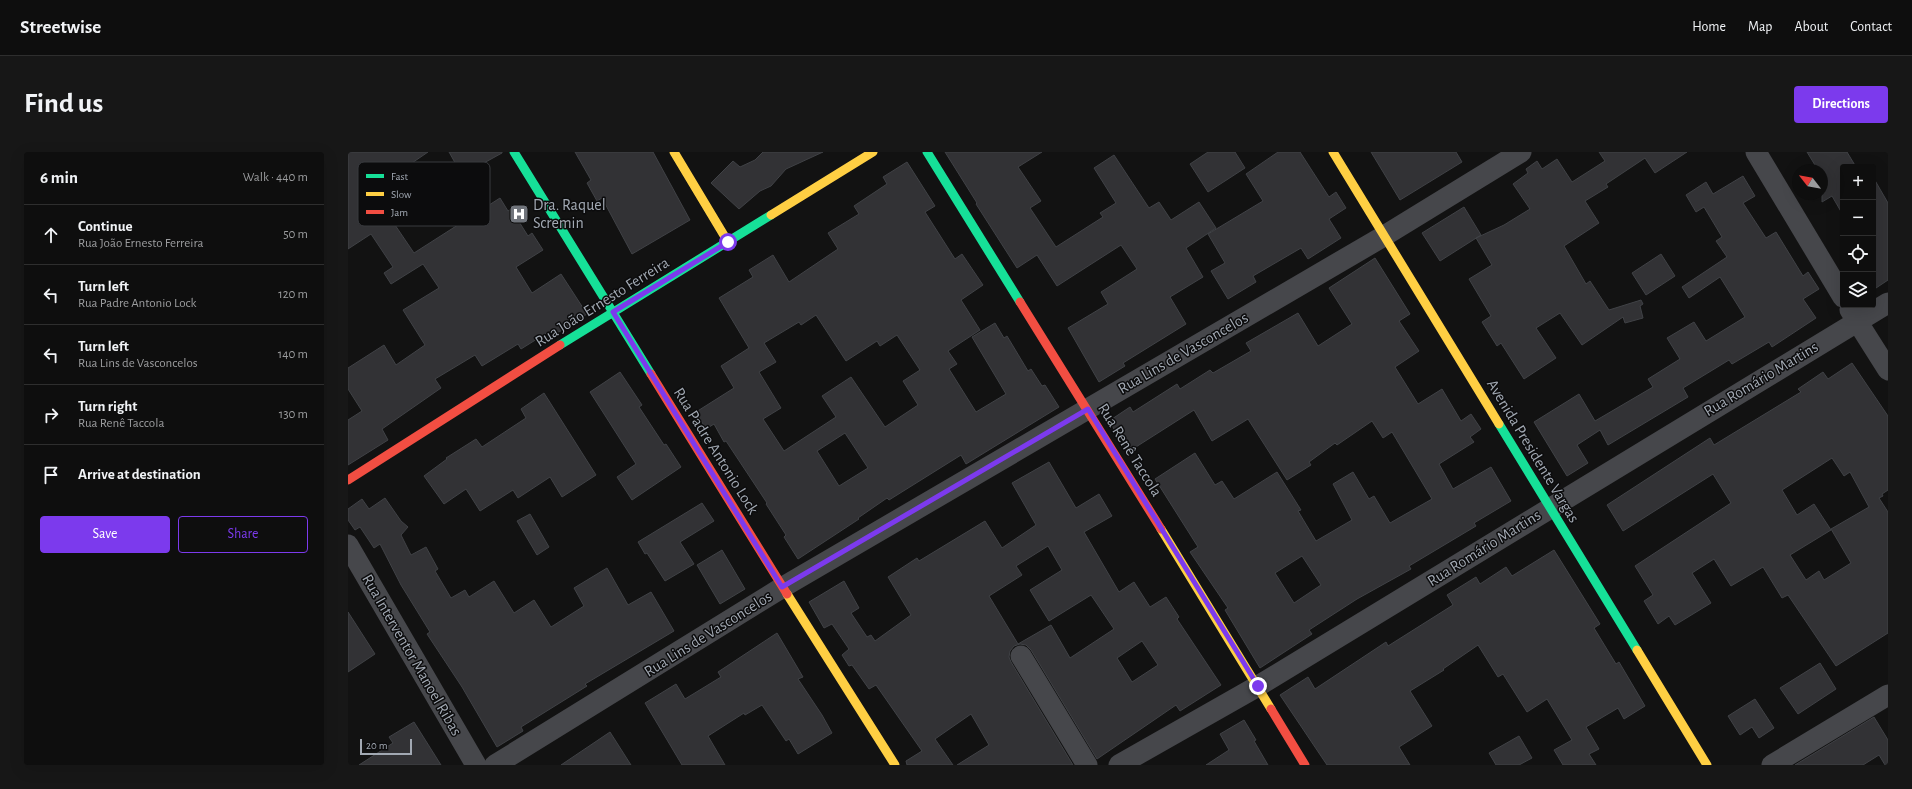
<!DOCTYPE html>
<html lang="en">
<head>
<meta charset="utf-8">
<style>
	body { margin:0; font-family:"Alegreya Sans",sans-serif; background:#171717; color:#f1f3f6 }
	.controls { position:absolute; right:12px; top:12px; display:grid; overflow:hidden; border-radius:4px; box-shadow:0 4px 16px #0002 }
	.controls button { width:36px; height:36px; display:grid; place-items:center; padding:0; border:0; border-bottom:1px solid #2e2e2e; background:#0e0e0e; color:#f1f3f6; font:20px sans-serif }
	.compass { position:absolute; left:1444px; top:12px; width:36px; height:36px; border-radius:50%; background:#0e0e0e; box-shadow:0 4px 16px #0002; rotate:301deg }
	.scale { position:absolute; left:12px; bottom:10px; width:52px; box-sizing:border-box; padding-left:4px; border:2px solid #a2a9b3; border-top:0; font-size:11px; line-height:14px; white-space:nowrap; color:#a2a9b3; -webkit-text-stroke:3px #0c0c0d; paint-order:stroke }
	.stop { position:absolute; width:12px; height:12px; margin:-9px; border:3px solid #7c3aed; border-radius:50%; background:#fff }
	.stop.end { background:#7c3aed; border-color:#fff; box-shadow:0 1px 4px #0008 }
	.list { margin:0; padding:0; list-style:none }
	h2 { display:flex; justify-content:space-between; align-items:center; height:52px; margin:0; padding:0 16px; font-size:17px }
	h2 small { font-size:13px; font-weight:400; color:#9b9c9e }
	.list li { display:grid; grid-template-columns:26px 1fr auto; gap:12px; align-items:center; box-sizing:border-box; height:60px; padding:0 16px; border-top:1px solid #2e2e2e }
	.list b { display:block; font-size:15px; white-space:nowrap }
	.list p { margin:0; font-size:13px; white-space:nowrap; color:#9b9c9e }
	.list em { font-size:13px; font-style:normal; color:#9b9c9e }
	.actions { display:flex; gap:8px; padding:12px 16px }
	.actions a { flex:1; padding:9px 0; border:1px solid #7c3aed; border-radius:4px; text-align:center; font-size:14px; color:#7c3aed }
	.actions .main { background:#7c3aed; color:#fff }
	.icon { flex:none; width:22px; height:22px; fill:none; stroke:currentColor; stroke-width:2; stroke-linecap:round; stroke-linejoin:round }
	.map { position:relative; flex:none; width:1540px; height:613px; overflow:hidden; border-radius:4px }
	header { display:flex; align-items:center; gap:24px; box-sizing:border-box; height:56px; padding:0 20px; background:#0e0e0e; border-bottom:1px solid #2e2e2e }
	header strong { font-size:19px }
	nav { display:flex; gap:22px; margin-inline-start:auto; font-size:14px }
	.intro { display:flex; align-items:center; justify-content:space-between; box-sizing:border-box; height:96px; padding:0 24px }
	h1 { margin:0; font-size:28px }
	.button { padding:10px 18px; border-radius:4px; background:#7c3aed; color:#fff; font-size:14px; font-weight:700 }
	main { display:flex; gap:24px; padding:0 24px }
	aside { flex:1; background:#0e0e0e; border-radius:4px; box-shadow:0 4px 16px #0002 }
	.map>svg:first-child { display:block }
	.building { fill:#323235; stroke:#404246; fill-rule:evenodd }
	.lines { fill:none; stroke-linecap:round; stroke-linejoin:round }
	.street { stroke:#46474b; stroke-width:21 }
	.fast { stroke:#16e098; stroke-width:9 }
	.slow { stroke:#ffcf43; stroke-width:9 }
	.jam { stroke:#f24e42; stroke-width:9 }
	.route { stroke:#7c3aed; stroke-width:5 }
	.labels { text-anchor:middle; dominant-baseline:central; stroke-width:3; stroke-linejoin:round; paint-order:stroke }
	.poi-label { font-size:16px; fill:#a2a9b3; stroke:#0c0c0d; text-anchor:start }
	.street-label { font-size:16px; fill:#a2a9b3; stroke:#0c0c0d }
	.key { fill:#0c0c0d; stroke:#393b3f; stroke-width:1 }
	.key-label { font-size:11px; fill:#a2a9b3 }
</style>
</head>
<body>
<header>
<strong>Streetwise</strong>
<nav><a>Home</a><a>Map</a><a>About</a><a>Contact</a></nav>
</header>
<div class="intro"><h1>Find us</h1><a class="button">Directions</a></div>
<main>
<aside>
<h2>6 min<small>Walk · 440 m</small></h2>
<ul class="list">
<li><svg class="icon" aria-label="ahead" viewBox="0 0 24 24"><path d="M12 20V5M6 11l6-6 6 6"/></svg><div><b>Continue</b><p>Rua João Ernesto Ferreira</p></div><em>50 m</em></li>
<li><svg class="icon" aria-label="left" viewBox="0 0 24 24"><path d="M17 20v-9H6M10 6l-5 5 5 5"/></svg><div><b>Turn left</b><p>Rua Padre Antonio Lock</p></div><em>120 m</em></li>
<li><svg class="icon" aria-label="left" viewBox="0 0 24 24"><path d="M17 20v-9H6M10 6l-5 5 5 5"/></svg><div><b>Turn left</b><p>Rua Lins de Vasconcelos</p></div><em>140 m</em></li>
<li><svg class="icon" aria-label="right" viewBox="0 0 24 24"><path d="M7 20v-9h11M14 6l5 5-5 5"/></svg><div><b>Turn right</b><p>Rua Renê Taccola</p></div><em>130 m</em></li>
<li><svg class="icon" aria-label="arrive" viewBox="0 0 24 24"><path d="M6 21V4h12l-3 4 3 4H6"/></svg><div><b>Arrive at destination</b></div></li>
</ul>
<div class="actions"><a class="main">Save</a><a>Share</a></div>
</aside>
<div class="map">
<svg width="1540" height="613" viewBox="0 0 1540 613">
	<rect width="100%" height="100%" fill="#121212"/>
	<path class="building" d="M 0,0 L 80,0 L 61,13 L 82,46 L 45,70 L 66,101 L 152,46 L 160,59 L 163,57 L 180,84 L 184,81 L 195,98 L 168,115 L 184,141 L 213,122 L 239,162 L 208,182 L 205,177 L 173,197 L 170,192 L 134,214 L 127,203 L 87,227 L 93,236 L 34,277 L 40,288 L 0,313 L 0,268 L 14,259 L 0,237 L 0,216 L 36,193 L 48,213 L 77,193 L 55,158 L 91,136 L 75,112 L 43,132 L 36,121 L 45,115 L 23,82 L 0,97 Z
		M 101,0 L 154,0 L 154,1 L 114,23 Z
		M 227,0 L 305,0 L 342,68 L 284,102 L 254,46 L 249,49 L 239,31 L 243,28 Z
		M 415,0 L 475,0 L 438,17 L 423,34 L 412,39 L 391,57 L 363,31 L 385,9 L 392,15 L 407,8 Z
		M 597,0 L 694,0 L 670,15 L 693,49 L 682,56 L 708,95 L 755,65 L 752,61 L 768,51 L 746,16 L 766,3 L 801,56 L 811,50 L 823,68 L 851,50 L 868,76 L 838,96 L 855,125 L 822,145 L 838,172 L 775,211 L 777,214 L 751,230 L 720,176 L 760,152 L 753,140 L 789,117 L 773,93 L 709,134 L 689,103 L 669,116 L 628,52 L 629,51 Z
		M 860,0 L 887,0 L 897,16 L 860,40 L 842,12 Z
		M 930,0 L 952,0 L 981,45 L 988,40 L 998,56 L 981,67 L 993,86 L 960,107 L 953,96 L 905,124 L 908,130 L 880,147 L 863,119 L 877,111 L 860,82 L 915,49 L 898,22 Z
		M 1023,0 L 1108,0 L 1114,10 L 1052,48 Z
		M 1251,0 L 1339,0 L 1307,21 L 1297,6 L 1258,32 L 1260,35 L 1237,49 L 1251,71 L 1216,94 L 1238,132 L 1242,129 L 1261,158 L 1293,148 L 1295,152 L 1292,154 L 1295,166 L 1277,171 L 1275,165 L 1234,193 L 1212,161 L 1188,176 L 1208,206 L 1176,227 L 1153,191 L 1149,194 L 1134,170 L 1143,164 L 1121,127 L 1144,113 L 1128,86 L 1156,73 L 1182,57 L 1165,32 L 1180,21 L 1178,17 L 1189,9 L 1194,17 L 1209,7 L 1224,30 L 1257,9 Z
		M 1459,0 L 1499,0 L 1508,15 L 1495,15 L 1495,63 L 1484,44 L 1474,50 L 1474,18 L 1470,18 Z
		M 559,10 L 587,54 L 577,60 L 607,107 L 614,102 L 635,133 L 613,148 L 632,178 L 600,199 L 609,212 L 601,217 L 628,260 L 658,242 L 624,185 L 647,171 L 656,186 L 659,184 L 680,219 L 683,217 L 694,234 L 697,233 L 711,255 L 618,312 L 613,303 L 541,348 L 539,346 L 510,366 L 511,367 L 450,407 L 436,385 L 438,383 L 418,352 L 419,351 L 378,289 L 376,290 L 366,272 L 358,277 L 348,260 L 386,236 L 373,214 L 401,196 L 371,146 L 405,125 L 401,118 L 425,103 L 441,130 L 490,97 L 480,81 L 511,62 L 506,54 L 539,32 L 535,25 ZM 468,163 L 498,209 L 529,189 L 532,194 L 549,183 L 572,218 L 555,229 L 570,253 L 537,275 L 503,225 L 474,244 L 488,265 L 436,299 L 415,267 L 433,256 L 411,220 L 428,210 L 416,191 L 451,170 L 453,173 ZM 497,281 L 520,316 L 491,334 L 469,299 Z
		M 1395,24 L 1407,44 L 1395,51 L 1418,86 L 1428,80 L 1455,124 L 1460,120 L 1471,137 L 1455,147 L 1468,166 L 1424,195 L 1421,190 L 1384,212 L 1381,208 L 1335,236 L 1340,245 L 1260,293 L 1252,278 L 1229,293 L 1240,311 L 1219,324 L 1186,270 L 1231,242 L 1247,269 L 1305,235 L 1300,227 L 1332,207 L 1319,186 L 1346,170 L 1358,189 L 1397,165 L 1372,125 L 1341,146 L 1334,135 L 1379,105 L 1368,89 L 1374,85 L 1356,55 L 1348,60 L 1338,43 L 1358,30 L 1365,42 Z
		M 1525,25 L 1540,51 L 1540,128 L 1525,138 Z
		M 1116,55 L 1133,83 L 1092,109 L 1074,81 Z
		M 1313,102 L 1327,124 L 1298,143 L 1284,121 Z
		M 1027,106 L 1062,162 L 1051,169 L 1071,199 L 1047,215 L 1070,252 L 1094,237 L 1113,269 L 1123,262 L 1133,277 L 1122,285 L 1126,290 L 1091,312 L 1105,337 L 1143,315 L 1163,349 L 1126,371 L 1128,374 L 1061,414 L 1063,417 L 1009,447 L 961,478 L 964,482 L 912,516 L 877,458 L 880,456 L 842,400 L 850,395 L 807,327 L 847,301 L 867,333 L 874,329 L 886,347 L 929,320 L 953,358 L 950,359 L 968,389 L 1004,368 L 985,332 L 1005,320 L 1021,347 L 1026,344 L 1042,371 L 1084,347 L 1044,280 L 1035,286 L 1024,269 L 989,293 L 987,291 L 961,310 L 963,313 L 939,328 L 900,267 L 864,289 L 846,258 L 780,300 L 761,269 L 782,255 L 785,260 L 829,232 L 832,237 L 862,218 L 865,221 L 903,199 L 898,191 L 950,161 L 970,194 L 1004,172 L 981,136 ZM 954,404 L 973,433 L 946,451 L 927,421 Z
		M 1504,211 L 1540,264 L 1540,338 L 1534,342 L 1535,344 L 1531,346 L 1540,360 L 1540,481 L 1488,514 L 1440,443 L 1434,446 L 1415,415 L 1383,434 L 1366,407 L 1344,421 L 1363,451 L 1327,473 L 1321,464 L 1310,472 L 1296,449 L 1305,443 L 1287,414 L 1383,351 L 1365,322 L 1275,379 L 1259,353 L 1362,286 L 1366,293 L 1453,240 L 1450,237 L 1475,220 L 1480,227 ZM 1484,306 L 1496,324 L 1502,320 L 1521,355 L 1483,377 L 1503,411 L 1476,428 L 1471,419 L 1458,428 L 1442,403 L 1483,378 L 1466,352 L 1449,363 L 1434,338 Z
		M 272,220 L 294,253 L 291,255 L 316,293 L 318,292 L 333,315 L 284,348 L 269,325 L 288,312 L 242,240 Z
		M 196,241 L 248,323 L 214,345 L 202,325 L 170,346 L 165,338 L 132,359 L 118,337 L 96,352 L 76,324 L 99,307 L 98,306 L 128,287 L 134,295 L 178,266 L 173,257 Z
		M 701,310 L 728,356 L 751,342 L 764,364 L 736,380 L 771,440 L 786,430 L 802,455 L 818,445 L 831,465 L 829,467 L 873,533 L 832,559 L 828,553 L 749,607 L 683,498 L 678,493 L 672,492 L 666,494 L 662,499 L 661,505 L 663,510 L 725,613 L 609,613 L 641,593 L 623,562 L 587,587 L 605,613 L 559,613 L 558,609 L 574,599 L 528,533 L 521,537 L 504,513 L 501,514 L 494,503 L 501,497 L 484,472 L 476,476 L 461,450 L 496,429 L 511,456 L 503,461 L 519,485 L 523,483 L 527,489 L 563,463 L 540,425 L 569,406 L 571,409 L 637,369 L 654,396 L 688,373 L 664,331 ZM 700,394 L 714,418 L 682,438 L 701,469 L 743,443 L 766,477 L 722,506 L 703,473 L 670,492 L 641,444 L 674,423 L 668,414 ZM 794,489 L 810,513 L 784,530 L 769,506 Z
		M 37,346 L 53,369 L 60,375 L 53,383 L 63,403 L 78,395 L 90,417 L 87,419 L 103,446 L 117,438 L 121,445 L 146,429 L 166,461 L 186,448 L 203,475 L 236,454 L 226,436 L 259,416 L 280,453 L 303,440 L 326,479 L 237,532 L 239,534 L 173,575 L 175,579 L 149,595 L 114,535 L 79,482 L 82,480 L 53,433 L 32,392 L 26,396 L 12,375 L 7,378 L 0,368 L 0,357 L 14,347 L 21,357 Z
		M 354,351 L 366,369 L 332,390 L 346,412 L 317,429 L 299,401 L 297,402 L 290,390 Z
		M 182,362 L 201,395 L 189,403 L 169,369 Z
		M 374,398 L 397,437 L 372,452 L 349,413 Z
		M 1206,398 L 1252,472 L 1246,476 L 1268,512 L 1271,510 L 1297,554 L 1276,567 L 1270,556 L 1238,575 L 1251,597 L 1241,602 L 1248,613 L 1215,613 L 1206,598 L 1224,588 L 1199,547 L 1179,560 L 1155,522 L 1150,525 L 1130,493 L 1095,517 L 1096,518 L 1062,539 L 1084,574 L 1051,595 L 1062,613 L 979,613 L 932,543 L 960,525 L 967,537 L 1038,490 L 1040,494 L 1105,453 L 1099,443 L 1128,425 L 1132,432 L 1158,415 L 1164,424 Z
		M 0,460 L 27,502 L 0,520 Z
		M 429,481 L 455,525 L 450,527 L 474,563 L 484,581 L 450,602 L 441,587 L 438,589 L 414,553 L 397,563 L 396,561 L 360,584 L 377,613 L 334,613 L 297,551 L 328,532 L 337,547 L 373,525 L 370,520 Z
		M 1472,511 L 1488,537 L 1450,562 L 1432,536 Z
		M 1407,547 L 1426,576 L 1411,586 L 1404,575 L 1392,583 L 1380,564 Z
		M 1526,565 L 1540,588 L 1540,613 L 1537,613 L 1531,603 L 1515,613 L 1447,613 Z
		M 896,568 L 908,588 L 906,589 L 920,613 L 858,613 L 881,598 L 872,582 Z
		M 66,570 L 93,613 L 11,613 L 45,591 L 41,585 Z
		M 262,580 L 283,613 L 213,613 Z
		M 1171,584 L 1184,606 L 1171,613 L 1148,613 L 1141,601 Z"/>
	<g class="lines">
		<path class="street" d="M 1408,0 L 1495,145
			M 1502,158 L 1540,218
			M 0,393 L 128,613
			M 673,504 L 739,613
			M 147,613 L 435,435 L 1036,84 L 1173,0
			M 771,613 L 910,534 L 1540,151
			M 1424,613 L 1540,543"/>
		<path class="fast" d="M 166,0 L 303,222
			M 579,0 L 672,150
			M 212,193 L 423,63
			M 1151,272 L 1289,498"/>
		<path class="slow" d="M 326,0 L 380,90
			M 985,0 L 1151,272
			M 423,63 L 525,0
			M 813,377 L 923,557
			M 439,442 L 547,613
			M 1289,498 L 1359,613"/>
		<path class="jam" d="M 672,150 L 813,377
			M 303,222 L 439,442
			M 0,328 L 212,193
			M 923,557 L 957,613"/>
	</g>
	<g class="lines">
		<path class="route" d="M 380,90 L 265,160 L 434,435 L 740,257 L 910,534"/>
	</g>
	<defs>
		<g id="hospital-square" transform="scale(1)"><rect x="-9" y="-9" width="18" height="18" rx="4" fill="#70747b" stroke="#0c0c0d"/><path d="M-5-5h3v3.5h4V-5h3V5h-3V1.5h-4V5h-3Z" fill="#fff"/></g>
	</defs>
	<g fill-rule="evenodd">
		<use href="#hospital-square" x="171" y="62"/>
	</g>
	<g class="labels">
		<g class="poi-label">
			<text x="185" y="53">Dra. Raquel<tspan x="185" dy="18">Scremin</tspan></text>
		</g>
		<g class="street-label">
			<text transform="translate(254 150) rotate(-32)">Rua João Ernesto Ferreira</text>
			<text transform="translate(835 201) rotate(-30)">Rua Lins de Vasconcelos</text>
			<text transform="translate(1413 227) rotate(-31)">Rua Romário Martins</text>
			<text transform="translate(782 298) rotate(58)">Rua Renê Taccola</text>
			<text transform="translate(368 299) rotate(58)">Rua Padre Antonio Lock</text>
			<text transform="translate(1185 299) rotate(59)">Avenida Presidente Vargas</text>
			<text transform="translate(1136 396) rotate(-32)">Rua Romário Martins</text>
			<text transform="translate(360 482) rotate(-32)">Rua Lins de Vasconcelos</text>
			<text transform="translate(64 503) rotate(60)">Rua Interventor Manoel Ribas</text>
		</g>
	</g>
	<rect x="10" y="10" width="132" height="64" rx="6" class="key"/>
	<rect x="18" y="22" width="18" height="4" fill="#16e098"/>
	<rect x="18" y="40" width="18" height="4" fill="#ffcf43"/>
	<rect x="18" y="58" width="18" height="4" fill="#f24e42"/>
	<g class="key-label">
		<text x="43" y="28">Fast</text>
		<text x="43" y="46">Slow</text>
		<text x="43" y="64">Jam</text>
	</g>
</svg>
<div class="controls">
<button>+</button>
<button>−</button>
<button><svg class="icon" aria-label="locate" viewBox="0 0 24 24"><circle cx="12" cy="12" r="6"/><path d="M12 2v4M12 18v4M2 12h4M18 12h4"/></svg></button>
<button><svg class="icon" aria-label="layers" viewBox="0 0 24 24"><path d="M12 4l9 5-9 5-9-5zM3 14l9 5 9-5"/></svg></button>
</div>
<svg class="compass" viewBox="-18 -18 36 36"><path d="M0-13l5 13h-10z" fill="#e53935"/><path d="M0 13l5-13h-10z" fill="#9b9c9e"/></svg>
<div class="scale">20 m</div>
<div class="stop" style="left:380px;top:90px"></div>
<div class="stop end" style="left:910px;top:534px"></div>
</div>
</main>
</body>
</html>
